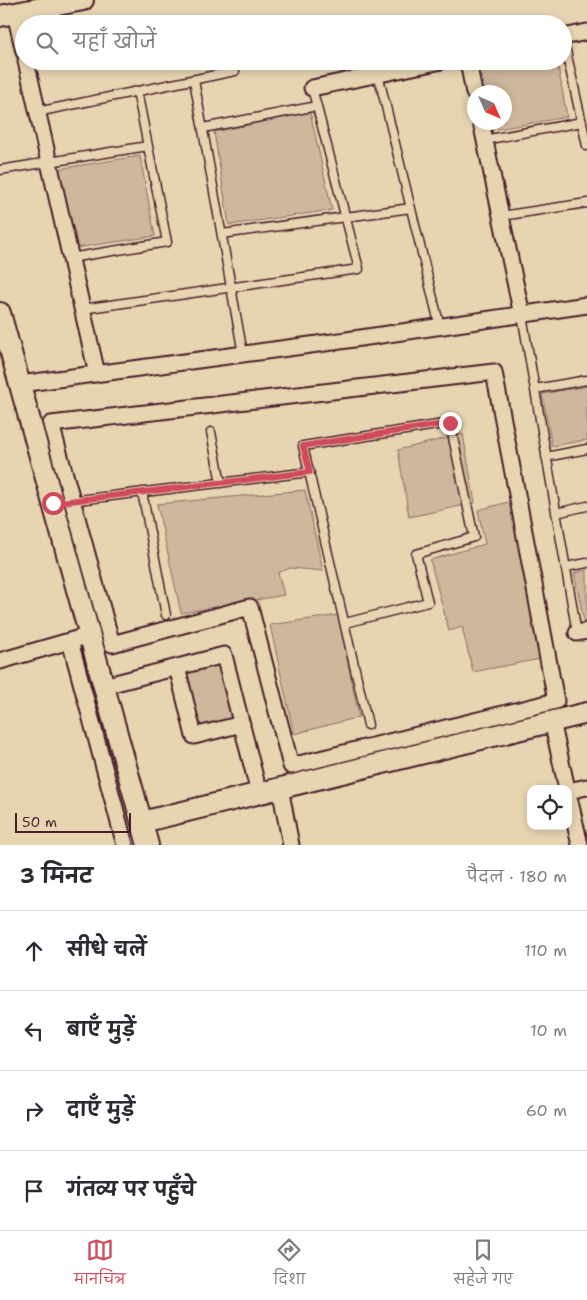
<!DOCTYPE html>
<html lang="hi">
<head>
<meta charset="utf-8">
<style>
	body { margin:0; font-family:"Shantell Sans","Playpen Sans Deva",sans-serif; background:#f7f7f7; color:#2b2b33 }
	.controls { position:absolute; right:15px; bottom:15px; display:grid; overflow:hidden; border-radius:10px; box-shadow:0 2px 8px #0003 }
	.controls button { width:45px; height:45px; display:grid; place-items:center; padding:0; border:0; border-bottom:1px solid #e1e1e2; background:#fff; color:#2b2b33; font:25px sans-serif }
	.compass { position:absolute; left:467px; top:85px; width:45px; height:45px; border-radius:50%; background:#fff; box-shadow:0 2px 8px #0003; rotate:135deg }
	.scale { position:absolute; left:15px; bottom:12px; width:116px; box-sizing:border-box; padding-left:5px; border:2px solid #4a1f2b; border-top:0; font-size:14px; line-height:18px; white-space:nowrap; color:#4a1f2b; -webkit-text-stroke:4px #e7d5b2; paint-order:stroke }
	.stop { position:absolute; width:15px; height:15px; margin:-11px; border:4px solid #d1495b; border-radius:50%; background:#fff }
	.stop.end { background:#d1495b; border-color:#fff; box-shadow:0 1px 5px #0008 }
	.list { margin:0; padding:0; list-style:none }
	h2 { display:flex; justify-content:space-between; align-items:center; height:65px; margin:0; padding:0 20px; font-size:21px }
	h2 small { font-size:16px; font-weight:400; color:#7c7c81 }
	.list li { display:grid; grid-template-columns:32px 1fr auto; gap:15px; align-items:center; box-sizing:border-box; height:80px; padding:0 20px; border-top:1px solid #e1e1e2 }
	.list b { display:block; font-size:19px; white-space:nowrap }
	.list em { font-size:16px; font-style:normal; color:#7c7c81 }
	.icon { flex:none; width:28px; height:28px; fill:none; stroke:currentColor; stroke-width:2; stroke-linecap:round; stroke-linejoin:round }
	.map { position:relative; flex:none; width:587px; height:845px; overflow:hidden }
	.search { position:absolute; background:#fff; box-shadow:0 2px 8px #0003; left:15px; right:15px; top:15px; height:55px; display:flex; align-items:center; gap:12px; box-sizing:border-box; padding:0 18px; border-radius:28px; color:#7c7c81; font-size:19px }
	.sheet { height:385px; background:#fff }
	nav { display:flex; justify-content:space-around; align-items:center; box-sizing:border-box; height:70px; border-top:1px solid #e1e1e2; background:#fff; font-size:14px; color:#7c7c81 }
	nav a { display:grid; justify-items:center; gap:2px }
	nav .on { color:#d1495b }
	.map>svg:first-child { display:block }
	.green { fill:#ceb79c; stroke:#8c6b64 }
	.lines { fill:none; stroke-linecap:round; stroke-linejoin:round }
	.lane-casing { stroke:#4a1f2b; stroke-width:11 }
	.street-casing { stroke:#4a1f2b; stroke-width:19 }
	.secondary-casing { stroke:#4a1f2b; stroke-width:24 }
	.lane { stroke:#e7d5b2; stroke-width:8 }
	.street { stroke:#e7d5b2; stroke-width:15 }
	.secondary { stroke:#e7d5b2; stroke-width:20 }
	.route { stroke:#d1495b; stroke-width:6 }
</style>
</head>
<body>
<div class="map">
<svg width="587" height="845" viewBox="0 0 587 845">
	<rect width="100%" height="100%" fill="#e7d5b2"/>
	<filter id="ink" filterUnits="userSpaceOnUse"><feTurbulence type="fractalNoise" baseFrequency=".02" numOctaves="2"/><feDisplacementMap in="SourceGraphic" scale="10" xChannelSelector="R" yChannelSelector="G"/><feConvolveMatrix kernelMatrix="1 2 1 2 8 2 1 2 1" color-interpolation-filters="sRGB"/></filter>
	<g filter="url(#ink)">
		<path class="green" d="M 490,61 L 557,61 L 567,117 L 492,130 L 490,123 L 504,122 L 504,92 L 485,92 L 480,63 Z
			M 310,112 L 332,210 L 229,225 L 214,132 Z
			M 140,156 L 155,236 L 75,248 L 57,169 Z
			M 587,386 L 587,440 L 552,446 L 542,394 Z
			M 463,434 L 475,503 L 409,517 L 398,450 Z
			M 305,490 L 323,571 L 290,568 L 278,573 L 284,595 L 181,613 L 157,504 Z
			M 516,500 L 545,658 L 473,672 L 462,627 L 449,631 L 430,560 L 485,544 L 478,510 Z
			M 587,570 L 587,620 L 584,621 L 574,573 Z
			M 338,615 L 359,717 L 294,734 L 270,625 Z
			M 222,661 L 237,720 L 199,730 L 184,671 Z"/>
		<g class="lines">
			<g class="lane-casing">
				<path id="lane" d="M 563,37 L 587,146
					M 378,74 L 440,327
					M 194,80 L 243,354
					M 37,112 L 235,71
					M 203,128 L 317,106
					M 484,140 L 582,122
					M 0,170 L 148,146
					M 501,216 L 587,203
					M 222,234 L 411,208
					M 70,258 L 167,242 L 137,91
					M 82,309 L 359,269 L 312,88
					M 522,315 L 577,633
					M 535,389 L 587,380
					M 211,432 L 221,483
					M 546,457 L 587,449
					M 142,492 L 166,615
					M 70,501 L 310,472
					M 556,513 L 587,506
					M 566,567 L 587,563
					M 345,623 L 428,602 L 416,554 L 474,537 L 450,423 L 303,446 L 368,725"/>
			</g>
			<g class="street-casing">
				<path id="street" d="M 15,13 L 24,52
					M 563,37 L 587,32
					M 26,61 L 97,374
					M 468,61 L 474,93
					M 312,88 L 442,61
					M 481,122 L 522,315
					M 494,372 L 556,701 L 291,766 L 250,607 L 112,644 L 51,424 Z
					M 20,384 L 340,341 L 587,305
					M 577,633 L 587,631
					M 70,641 L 125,845
					M 0,661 L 80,638
					M 177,667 L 194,736 L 242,724
					M 104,686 L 224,655 L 259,793
					M 552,721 L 567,789
					M 280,788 L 291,845
					M 568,791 L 587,787
					M 568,793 L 580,845"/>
			</g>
			<g class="secondary-casing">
				<path id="secondary" d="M 0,16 L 83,0
					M 0,313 L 148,845
					M 142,822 L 587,713"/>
			</g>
			<use href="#lane" class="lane"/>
			<use href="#street" class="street"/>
			<use href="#secondary" class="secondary"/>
		</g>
	</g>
	<g class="lines" filter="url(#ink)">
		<path class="route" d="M 53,503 L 310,472 L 303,446 L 450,423"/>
	</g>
</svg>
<div class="controls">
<button><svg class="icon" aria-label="locate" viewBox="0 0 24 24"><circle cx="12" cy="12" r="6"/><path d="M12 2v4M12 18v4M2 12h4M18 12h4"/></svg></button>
</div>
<svg class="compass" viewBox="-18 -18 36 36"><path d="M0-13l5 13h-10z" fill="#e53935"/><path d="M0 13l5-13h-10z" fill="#7c7c81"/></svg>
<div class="scale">50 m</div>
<div class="stop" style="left:53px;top:503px"></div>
<div class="stop end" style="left:450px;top:423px"></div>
<div class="search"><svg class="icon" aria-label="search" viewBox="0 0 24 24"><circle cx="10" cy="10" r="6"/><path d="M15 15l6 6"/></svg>यहाँ खोजें</div>
</div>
<section class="sheet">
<h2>3 मिनट<small>पैदल · 180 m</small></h2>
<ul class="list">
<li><svg class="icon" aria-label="ahead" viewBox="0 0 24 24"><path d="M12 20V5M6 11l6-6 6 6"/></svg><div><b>सीधे चलें</b></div><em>110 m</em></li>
<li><svg class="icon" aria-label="left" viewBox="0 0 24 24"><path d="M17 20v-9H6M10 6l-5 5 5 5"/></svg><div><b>बाएँ मुड़ें</b></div><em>10 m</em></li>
<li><svg class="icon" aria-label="right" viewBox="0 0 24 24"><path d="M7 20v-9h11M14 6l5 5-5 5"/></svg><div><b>दाएँ मुड़ें</b></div><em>60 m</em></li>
<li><svg class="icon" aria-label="arrive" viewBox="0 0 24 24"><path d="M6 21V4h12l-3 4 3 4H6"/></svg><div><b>गंतव्य पर पहुँचे</b></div></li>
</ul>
</section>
<nav>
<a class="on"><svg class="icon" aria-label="map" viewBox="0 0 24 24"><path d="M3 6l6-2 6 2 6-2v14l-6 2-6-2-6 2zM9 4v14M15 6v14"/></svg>मानचित्र</a>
<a><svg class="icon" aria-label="directions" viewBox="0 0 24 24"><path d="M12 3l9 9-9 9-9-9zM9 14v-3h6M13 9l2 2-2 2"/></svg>दिशा</a>
<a><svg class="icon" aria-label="saved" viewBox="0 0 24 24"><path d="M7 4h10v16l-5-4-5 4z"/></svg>सहेजे गए</a>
</nav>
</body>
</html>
